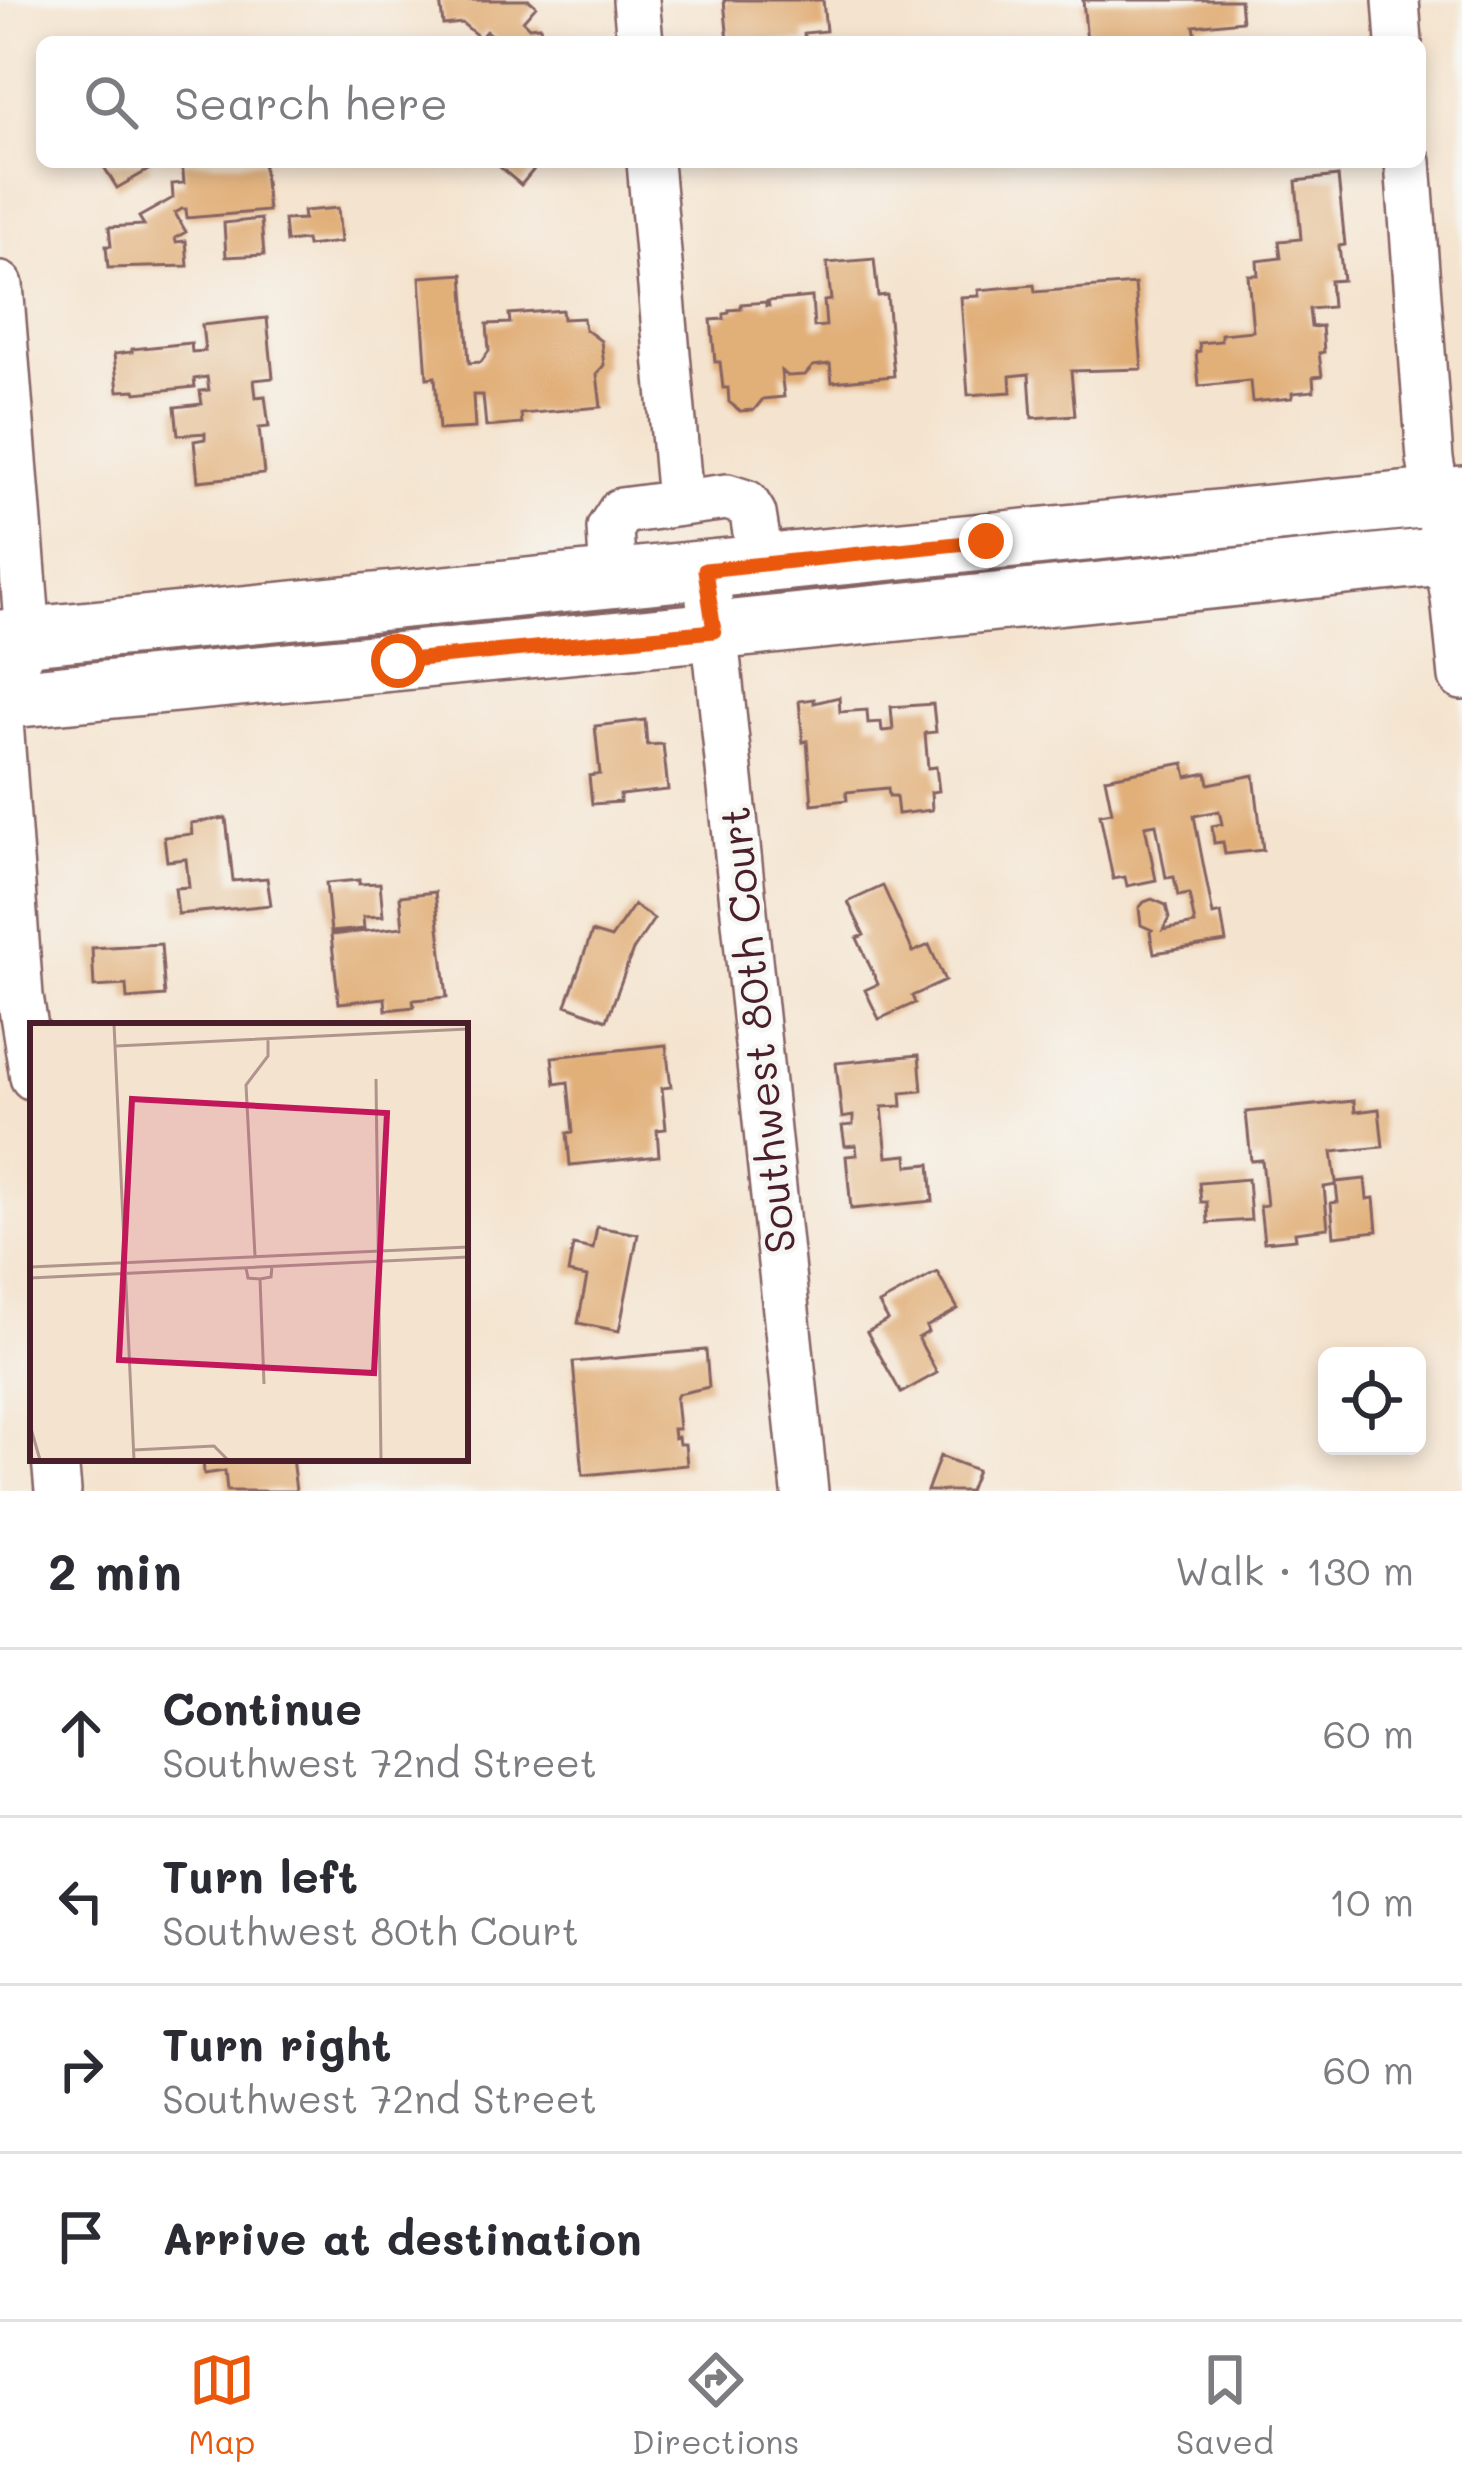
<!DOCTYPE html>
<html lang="en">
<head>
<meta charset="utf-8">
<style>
	body { margin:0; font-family:Mali,sans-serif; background:#f7f7f7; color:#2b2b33 }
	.controls { position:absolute; right:36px; bottom:36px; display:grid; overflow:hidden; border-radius:18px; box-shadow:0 6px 18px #0003 }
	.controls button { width:108px; height:108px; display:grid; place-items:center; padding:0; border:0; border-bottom:3px solid #e1e1e2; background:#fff; color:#2b2b33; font:60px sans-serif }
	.stop { position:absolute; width:36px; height:36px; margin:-27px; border:9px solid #ea580c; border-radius:50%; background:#fff }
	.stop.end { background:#ea580c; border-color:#fff; box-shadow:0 3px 12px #0008 }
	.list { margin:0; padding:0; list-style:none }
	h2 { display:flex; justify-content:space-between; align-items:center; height:156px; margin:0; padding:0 48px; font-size:51px }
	h2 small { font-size:39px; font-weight:400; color:#7c7c81 }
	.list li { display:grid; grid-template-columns:78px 1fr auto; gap:36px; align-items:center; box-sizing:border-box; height:168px; padding:0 48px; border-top:3px solid #e1e1e2 }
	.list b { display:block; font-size:45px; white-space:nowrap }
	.list p { margin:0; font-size:39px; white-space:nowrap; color:#7c7c81 }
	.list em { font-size:39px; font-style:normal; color:#7c7c81 }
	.icon { flex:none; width:66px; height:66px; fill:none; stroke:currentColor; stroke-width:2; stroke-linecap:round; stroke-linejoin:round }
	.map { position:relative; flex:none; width:1462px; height:1491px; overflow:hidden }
	.search { position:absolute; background:#fff; box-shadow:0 6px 18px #0003; left:36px; right:36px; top:36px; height:132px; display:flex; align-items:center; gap:30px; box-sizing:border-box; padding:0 42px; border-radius:18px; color:#7c7c81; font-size:45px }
	.sheet { height:828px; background:#fff }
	nav { display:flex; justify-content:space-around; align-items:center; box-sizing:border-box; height:168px; border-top:3px solid #e1e1e2; background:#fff; font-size:33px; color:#7c7c81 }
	nav a { display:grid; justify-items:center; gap:6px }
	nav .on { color:#ea580c }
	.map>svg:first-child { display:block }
	.building { fill:#e1af78 }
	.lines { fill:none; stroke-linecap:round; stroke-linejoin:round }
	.minor-casing { stroke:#866464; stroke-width:50 }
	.major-casing { stroke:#866464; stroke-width:62 }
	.minor { stroke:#fff; stroke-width:45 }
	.major { stroke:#fff; stroke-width:57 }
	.route { stroke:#ea580c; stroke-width:15 }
	.labels { text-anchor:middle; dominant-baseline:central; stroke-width:9; stroke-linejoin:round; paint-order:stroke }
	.street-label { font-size:42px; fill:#4a1f2b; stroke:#f6f6f2 }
	.inset-road { fill:none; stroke:#b0958d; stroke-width:3 }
	.view { fill:#c2185b; fill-opacity:0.15; stroke:#c2185b; stroke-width:6 }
	.inset-edge { fill:none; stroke:#4a1f2b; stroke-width:6 }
</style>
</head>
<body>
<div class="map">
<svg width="1462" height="1491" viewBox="0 0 1462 1491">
	<rect width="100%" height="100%" fill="#f6f6f2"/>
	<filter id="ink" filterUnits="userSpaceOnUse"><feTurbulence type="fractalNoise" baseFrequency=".00833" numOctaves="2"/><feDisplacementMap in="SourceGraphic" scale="24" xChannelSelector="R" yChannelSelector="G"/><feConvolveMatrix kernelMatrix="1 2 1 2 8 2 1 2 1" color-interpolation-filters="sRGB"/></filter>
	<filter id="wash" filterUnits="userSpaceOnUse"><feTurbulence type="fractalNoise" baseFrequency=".004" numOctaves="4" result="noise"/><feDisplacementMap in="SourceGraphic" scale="48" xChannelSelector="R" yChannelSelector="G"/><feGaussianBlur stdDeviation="2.7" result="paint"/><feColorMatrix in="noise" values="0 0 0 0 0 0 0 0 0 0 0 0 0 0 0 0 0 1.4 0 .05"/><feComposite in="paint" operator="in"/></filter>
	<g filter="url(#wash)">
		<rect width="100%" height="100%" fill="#f4e3ce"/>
		<g id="blocks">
			<path class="building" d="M 440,0 L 529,0 L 536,6 L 523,21 L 529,27 L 540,26 L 542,42 L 499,42 L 486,31 L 480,38 L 462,23 L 443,25 Z
				M 724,0 L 823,0 L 826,31 L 804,33 L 805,42 L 728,42 Z
				M 1083,0 L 1240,0 L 1242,21 L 1194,26 L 1196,38 L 1177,40 L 1177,42 L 1087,42 Z
				M 101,162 L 149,162 L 150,169 L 117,188 Z
				M 182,162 L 263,162 L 268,211 L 187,218 L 186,209 L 182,209 L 175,213 L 186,232 L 175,238 L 176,242 L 186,241 L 188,266 L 108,268 L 106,246 L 111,246 L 109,227 L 144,225 L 139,217 L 173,198 L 172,184 L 184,183 Z
				M 494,162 L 540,162 L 521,185 Z
				M 1338,176 L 1345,245 L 1339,246 L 1343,280 L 1330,281 L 1332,307 L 1309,309 L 1311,327 L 1322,326 L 1324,352 L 1319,353 L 1322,376 L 1313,377 L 1314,391 L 1292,393 L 1292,398 L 1252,402 L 1250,381 L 1199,386 L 1196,352 L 1200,351 L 1199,343 L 1221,341 L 1221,334 L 1253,331 L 1248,275 L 1258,275 L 1257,261 L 1281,258 L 1279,241 L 1301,239 L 1296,181 Z
				M 338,208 L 341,242 L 307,246 L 306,240 L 286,242 L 284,220 L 304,219 L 303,211 Z
				M 261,219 L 264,255 L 226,257 L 224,223 Z
				M 874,259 L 878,296 L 887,295 L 894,376 L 832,382 L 830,364 L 813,366 L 805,375 L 788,376 L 781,371 L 784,397 L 763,399 L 754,410 L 740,411 L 729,402 L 728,388 L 723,388 L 720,362 L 715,362 L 711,320 L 724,319 L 724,314 L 729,313 L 729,310 L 741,309 L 741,304 L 766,302 L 766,306 L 769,306 L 768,301 L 812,297 L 814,327 L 826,326 L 824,301 L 831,300 L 827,263 Z
				M 463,274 L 469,363 L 481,362 L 489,351 L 487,324 L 510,323 L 509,314 L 562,310 L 563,319 L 583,318 L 585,329 L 601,341 L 604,365 L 597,374 L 601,407 L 521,414 L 522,424 L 486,427 L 483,395 L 473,395 L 475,428 L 439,430 L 435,377 L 427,378 L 420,277 Z
				M 1135,284 L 1142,369 L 1071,371 L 1075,415 L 1032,418 L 1029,374 L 1010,376 L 1011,392 L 968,395 L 961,297 L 979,296 L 978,290 L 1034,285 L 1035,292 Z
				M 267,318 L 273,378 L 254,380 L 256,397 L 265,396 L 269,427 L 259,428 L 264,474 L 198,481 L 194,441 L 205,439 L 205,433 L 178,435 L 175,407 L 202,404 L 200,391 L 209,390 L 207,377 L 194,379 L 195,387 L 136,393 L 135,390 L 118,391 L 114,354 L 132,352 L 132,349 L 191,343 L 192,352 L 205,351 L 202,325 Z
				M 839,697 L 840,712 L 867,710 L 868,723 L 881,722 L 882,731 L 893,730 L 891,707 L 933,704 L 936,732 L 925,733 L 928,768 L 936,767 L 939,791 L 931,792 L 932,810 L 898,814 L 896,796 L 889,796 L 888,788 L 846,792 L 847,800 L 812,804 L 807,741 L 803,742 L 799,701 L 814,699 L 814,703 Z
				M 645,720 L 647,745 L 663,744 L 668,790 L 620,795 L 620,802 L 592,804 L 589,776 L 600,774 L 595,726 Z
				M 1184,763 L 1187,777 L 1207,773 L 1209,784 L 1254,775 L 1263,850 L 1225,854 L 1223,842 L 1214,843 L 1212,826 L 1222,824 L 1219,811 L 1194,816 L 1213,915 L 1221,913 L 1226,942 L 1154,953 L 1150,932 L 1152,930 L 1141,925 L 1139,908 L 1144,902 L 1152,899 L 1166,905 L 1169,918 L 1163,930 L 1195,924 L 1189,894 L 1178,896 L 1174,877 L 1166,878 L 1156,824 L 1145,826 L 1156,880 L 1127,886 L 1125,877 L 1113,879 L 1100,814 L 1112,812 L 1105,778 Z
				M 226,818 L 233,881 L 267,878 L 271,905 L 178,914 L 175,888 L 189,887 L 186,859 L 167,861 L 164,837 L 192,834 L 191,823 Z
				M 359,880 L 359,884 L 380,883 L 383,916 L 363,917 L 364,929 L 331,932 L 326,883 Z
				M 883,886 L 913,952 L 929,945 L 945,981 L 912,996 L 915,1003 L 879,1019 L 865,990 L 878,984 L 857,938 L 864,935 L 848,902 Z
				M 435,892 L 447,997 L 413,1000 L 414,1007 L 386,1010 L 385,998 L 339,1003 L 331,935 L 403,927 L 400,896 Z
				M 634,905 L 654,919 L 633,950 L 607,1020 L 566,1005 L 592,932 L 611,938 Z
				M 161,944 L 165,996 L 127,999 L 126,985 L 94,987 L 92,948 Z
				M 666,1045 L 671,1087 L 662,1088 L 666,1129 L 657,1130 L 659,1156 L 570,1165 L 567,1133 L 573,1132 L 568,1082 L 555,1084 L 552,1057 Z
				M 919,1055 L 922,1091 L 901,1093 L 902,1106 L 882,1107 L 887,1157 L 907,1155 L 908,1166 L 930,1164 L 933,1201 L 851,1209 L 846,1156 L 857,1155 L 856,1145 L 845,1146 L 842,1126 L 853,1125 L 853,1116 L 842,1118 L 836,1063 Z
				M 1354,1101 L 1355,1112 L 1379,1109 L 1383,1147 L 1332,1152 L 1336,1182 L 1365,1179 L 1367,1199 L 1374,1198 L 1377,1231 L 1334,1236 L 1331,1203 L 1338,1202 L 1336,1185 L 1324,1187 L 1328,1228 L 1295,1232 L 1296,1239 L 1264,1242 L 1260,1206 L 1267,1205 L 1262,1160 L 1251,1161 L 1246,1112 Z
				M 1248,1179 L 1251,1220 L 1208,1223 L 1207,1202 L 1201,1202 L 1199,1183 Z
				M 597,1227 L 638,1234 L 619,1331 L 578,1323 L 587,1277 L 568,1273 L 573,1245 L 593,1249 Z
				M 937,1272 L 958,1309 L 926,1327 L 928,1332 L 918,1338 L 937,1373 L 901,1393 L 867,1332 L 888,1320 L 879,1304 Z
				M 706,1350 L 709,1387 L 678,1394 L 676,1399 L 679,1429 L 673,1429 L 674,1438 L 678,1437 L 679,1444 L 685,1444 L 687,1465 L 583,1475 L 573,1362 Z
				M 940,1456 L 977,1470 L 969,1491 L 927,1491 Z
				M 203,1458 L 292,1458 L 296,1491 L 227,1491 L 225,1471 L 204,1474 Z"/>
		</g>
	</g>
	<g filter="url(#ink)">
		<use href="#blocks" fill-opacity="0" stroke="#866464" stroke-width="3"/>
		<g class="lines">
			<g class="minor-casing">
				<path id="minor" d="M 636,0 L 640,42
					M 1396,0 L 1399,42
					M 650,162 L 680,501
					M 1408,162 L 1430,459 L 1454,598 L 1462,677
					M 0,285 L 28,636 L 0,696
					M 705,570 L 718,665 L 805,1491
					M 613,579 L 610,528 L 621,511 L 727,497 L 746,503 L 753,514 L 761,564
					M 0,721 L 20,996 L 33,1077
					M 55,1458 L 58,1491"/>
			</g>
			<g class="major-casing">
				<path id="major" d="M 0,639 L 1462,495
					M 0,700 L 714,631 L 1462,554"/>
			</g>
			<use href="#minor" class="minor"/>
			<use href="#major" class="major"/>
		</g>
	</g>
	<g class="lines" filter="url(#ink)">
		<path class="route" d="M 398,661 L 714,631 L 705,570 L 986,541"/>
	</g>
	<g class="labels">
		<g class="street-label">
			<text transform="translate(756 1030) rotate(-96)">Southwest 80th Court</text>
		</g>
	</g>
	<g transform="translate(30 1023)">
		<rect width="438" height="438" fill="#f4e3ce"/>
		<path class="inset-road" d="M 84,1 L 104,437M 86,23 L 438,6M 346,56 L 351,437M 225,233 L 216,62 L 238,33 L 238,16M 0,244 L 438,224M 216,245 L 218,255 L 230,256 L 241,254 L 242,243M 0,255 L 438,234M 230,256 L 234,361M 0,402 L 10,437M 103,427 L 184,423 L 198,437"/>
		<path class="view" d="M 102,76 L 357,90 L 344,350 L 89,337 Z"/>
		<rect width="438" height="438" class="inset-edge"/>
	</g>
</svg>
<div class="controls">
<button><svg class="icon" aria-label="locate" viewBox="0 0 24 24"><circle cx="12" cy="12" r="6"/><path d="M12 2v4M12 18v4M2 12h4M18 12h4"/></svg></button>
</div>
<div class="stop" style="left:398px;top:661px"></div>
<div class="stop end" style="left:986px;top:541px"></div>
<div class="search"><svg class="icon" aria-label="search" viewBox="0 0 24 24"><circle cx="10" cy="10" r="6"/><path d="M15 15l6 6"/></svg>Search here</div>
</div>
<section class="sheet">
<h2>2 min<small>Walk · 130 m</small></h2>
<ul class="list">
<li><svg class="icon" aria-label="ahead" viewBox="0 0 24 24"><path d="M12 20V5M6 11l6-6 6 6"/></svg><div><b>Continue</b><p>Southwest 72nd Street</p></div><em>60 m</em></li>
<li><svg class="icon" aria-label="left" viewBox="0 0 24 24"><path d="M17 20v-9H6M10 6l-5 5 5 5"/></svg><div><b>Turn left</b><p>Southwest 80th Court</p></div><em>10 m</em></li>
<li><svg class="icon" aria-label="right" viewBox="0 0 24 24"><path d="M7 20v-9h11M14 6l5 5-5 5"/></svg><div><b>Turn right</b><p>Southwest 72nd Street</p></div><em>60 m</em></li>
<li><svg class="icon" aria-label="arrive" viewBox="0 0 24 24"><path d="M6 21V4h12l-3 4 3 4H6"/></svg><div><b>Arrive at destination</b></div></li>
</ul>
</section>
<nav>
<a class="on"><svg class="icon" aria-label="map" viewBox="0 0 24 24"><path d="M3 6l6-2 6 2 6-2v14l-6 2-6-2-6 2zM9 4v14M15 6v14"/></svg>Map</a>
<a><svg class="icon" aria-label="directions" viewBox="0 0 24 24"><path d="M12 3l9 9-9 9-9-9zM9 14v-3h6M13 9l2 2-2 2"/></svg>Directions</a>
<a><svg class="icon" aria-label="saved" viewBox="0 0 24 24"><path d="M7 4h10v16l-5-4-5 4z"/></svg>Saved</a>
</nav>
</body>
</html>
